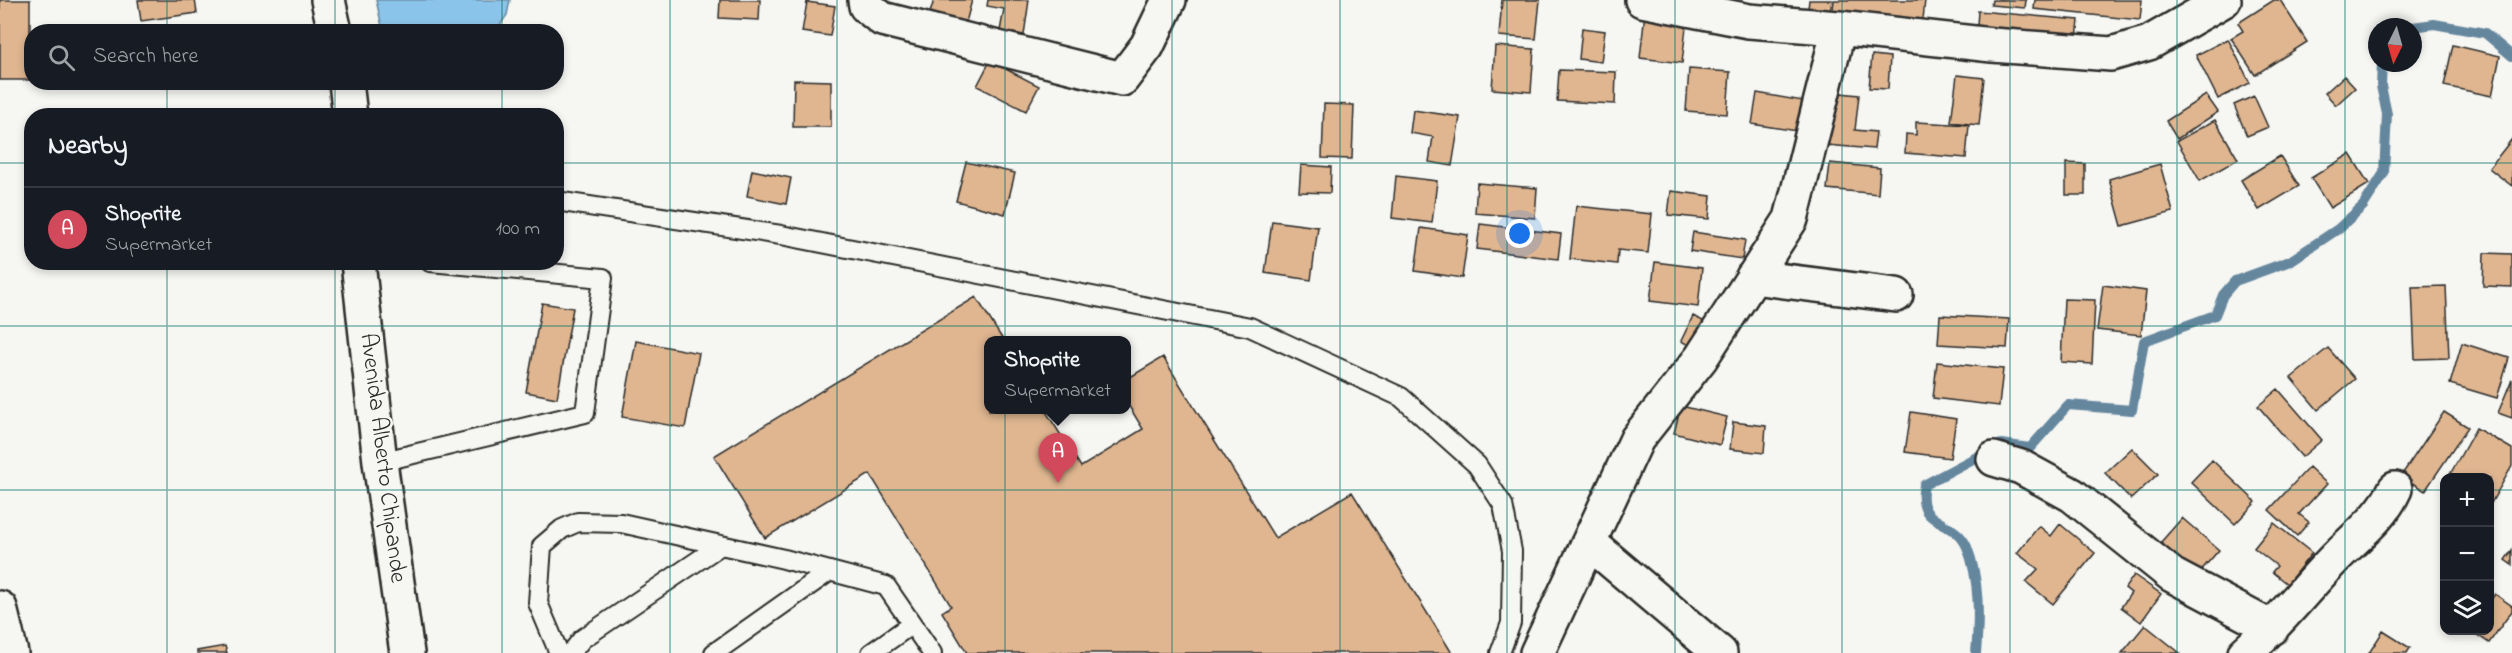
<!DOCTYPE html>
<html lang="en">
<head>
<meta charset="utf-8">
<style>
	body { margin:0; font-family:"Indie Flower",sans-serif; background:#20242c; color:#f1f3f6 }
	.controls { position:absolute; right:18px; bottom:18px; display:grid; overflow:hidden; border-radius:12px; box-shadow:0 3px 9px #0003 }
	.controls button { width:54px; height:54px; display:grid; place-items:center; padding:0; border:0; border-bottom:2px solid #363941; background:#171b24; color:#f1f3f6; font:30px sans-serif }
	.compass { position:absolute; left:2368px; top:18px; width:54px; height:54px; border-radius:50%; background:#171b24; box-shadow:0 3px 9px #0003; rotate:185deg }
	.you { position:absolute; left:1520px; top:234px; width:21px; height:21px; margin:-15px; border:4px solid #fff; border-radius:50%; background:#1a73e8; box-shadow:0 0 0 9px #1a73e833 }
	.badge { display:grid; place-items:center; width:39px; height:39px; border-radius:50%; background:#d1495b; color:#fff; font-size:20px; font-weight:700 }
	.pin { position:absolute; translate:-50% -50px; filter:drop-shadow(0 2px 3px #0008) }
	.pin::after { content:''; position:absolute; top:32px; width:21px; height:18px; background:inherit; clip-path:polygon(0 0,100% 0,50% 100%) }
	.popup { position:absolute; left:984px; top:336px; width:147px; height:78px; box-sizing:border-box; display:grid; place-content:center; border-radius:12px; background:#171b24; filter:drop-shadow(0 2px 4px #0005); font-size:20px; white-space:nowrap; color:#9ea1a6 }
	.popup b { font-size:22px; color:#f1f3f6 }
	.popup::after { content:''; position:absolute; left:50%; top:100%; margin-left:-12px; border:12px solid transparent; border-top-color:#171b24 }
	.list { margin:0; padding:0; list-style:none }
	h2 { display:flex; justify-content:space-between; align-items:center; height:78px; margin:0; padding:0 24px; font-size:26px }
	h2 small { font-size:20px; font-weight:400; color:#9ea1a6 }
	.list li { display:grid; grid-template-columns:39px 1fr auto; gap:18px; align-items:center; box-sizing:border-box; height:84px; padding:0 24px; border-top:2px solid #363941 }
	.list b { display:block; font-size:22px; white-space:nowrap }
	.list p { margin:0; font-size:20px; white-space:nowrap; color:#9ea1a6 }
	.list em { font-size:20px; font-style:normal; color:#9ea1a6 }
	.icon { flex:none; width:33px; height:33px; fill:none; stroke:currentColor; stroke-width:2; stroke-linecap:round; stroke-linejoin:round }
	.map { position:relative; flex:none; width:2512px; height:653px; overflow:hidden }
	.search { position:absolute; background:#171b24; box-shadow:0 3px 9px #0003; left:24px; top:24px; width:540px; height:66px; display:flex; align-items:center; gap:15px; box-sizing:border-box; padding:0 21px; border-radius:24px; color:#9ea1a6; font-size:22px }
	.panel { position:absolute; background:#171b24; box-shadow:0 3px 9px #0003; left:24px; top:108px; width:540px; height:162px; border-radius:24px }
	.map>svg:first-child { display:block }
	.water { fill:#8bc4ea; stroke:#65879e; stroke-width:1.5 }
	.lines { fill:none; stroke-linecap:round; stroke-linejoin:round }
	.stream { stroke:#65879e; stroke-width:10 }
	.building { fill:#dfb690; stroke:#2b2b2b; stroke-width:1.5 }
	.lane-casing { stroke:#2b2b2b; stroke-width:22 }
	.street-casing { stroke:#2b2b2b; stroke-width:38 }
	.secondary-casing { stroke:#2b2b2b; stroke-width:38 }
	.lane { stroke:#f6f6f2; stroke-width:18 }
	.street { stroke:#f6f6f2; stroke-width:33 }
	.secondary { stroke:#f6f6f2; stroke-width:33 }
	.grid { fill:none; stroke:#0f766e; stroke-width:1.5; stroke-opacity:0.55 }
	.labels { text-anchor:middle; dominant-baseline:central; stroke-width:5; stroke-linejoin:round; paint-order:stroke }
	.street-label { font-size:24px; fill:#2b2b2b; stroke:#f6f6f2 }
</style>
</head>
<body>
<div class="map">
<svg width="2512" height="653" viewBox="0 0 2512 653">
	<rect width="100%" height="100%" fill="#f6f6f2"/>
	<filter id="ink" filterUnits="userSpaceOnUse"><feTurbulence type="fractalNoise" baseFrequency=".0167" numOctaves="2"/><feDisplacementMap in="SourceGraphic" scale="12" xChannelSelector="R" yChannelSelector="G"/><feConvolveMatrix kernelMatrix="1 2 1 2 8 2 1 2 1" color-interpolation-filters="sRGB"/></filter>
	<g filter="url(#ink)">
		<path class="water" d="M 376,0 L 510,0 L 507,15 L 495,32 L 383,31 Z"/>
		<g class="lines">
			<path class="stream" d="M 2413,27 L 2434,24 L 2485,33 L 2512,56
				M 1976,653 C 1979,619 1980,580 1967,547 C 1954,516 1915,529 1924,485 L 2001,444 L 2030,448 L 2068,405 L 2132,410 L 2144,341 L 2215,315 L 2223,295 L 2235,281 L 2290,261 L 2338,229 L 2363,206 L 2384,173 L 2387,114 L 2381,86 L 2382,63"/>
		</g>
		<path class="building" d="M 0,0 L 30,0 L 30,80 L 0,80 Z
			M 138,0 L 195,0 L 197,13 L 141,21 Z
			M 720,0 L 760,0 L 759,20 L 719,18 Z
			M 934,0 L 972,0 L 965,26 L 929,16 Z
			M 988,0 L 1029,0 L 1024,35 L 1000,31 L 1004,9 L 987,6 Z
			M 1502,0 L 1540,0 L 1536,39 L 1499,36 Z
			M 1809,0 L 1832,0 L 1829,19 L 1807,17 Z
			M 1834,0 L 1925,0 L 1922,29 L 1832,18 Z
			M 1992,0 L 2026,0 L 2025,8 L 1991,5 Z
			M 2035,0 L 2142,0 L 2140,20 L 2034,9 Z
			M 2274,0 L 2280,0 L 2307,42 L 2255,75 L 2231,38 L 2243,31 L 2238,23 Z
			M 807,2 L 835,6 L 830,36 L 802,32 Z
			M 1978,11 L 2079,20 L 2076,48 L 1976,39 Z
			M 1645,13 L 1687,18 L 1682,63 L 1640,58 Z
			M 1582,28 L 1605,31 L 1601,62 L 1579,59 Z
			M 2228,39 L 2250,83 L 2218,99 L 2196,55 Z
			M 2453,45 L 2500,56 L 2492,96 L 2444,86 Z
			M 1495,46 L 1534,49 L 1531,92 L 1492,89 Z
			M 1872,55 L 1890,57 L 1888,89 L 1869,88 Z
			M 990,61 L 1039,86 L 1026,111 L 977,86 Z
			M 1689,69 L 1730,72 L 1727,114 L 1686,111 Z
			M 1559,70 L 1616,72 L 1615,104 L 1557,101 Z
			M 1957,75 L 1984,78 L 1979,125 L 1951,122 Z
			M 2344,76 L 2355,88 L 2336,105 L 2325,93 Z
			M 794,80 L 831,81 L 831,127 L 793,127 Z
			M 1831,92 L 1859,95 L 1855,130 L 1876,132 L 1874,149 L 1826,145 Z
			M 1757,93 L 1809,102 L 1804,132 L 1752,124 Z
			M 2206,95 L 2218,112 L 2177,139 L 2166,121 Z
			M 2254,96 L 2268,127 L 2247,136 L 2234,105 Z
			M 1324,104 L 1354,105 L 1352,159 L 1322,158 Z
			M 1413,110 L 1460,117 L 1452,166 L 1429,162 L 1433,137 L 1410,133 Z
			M 2215,120 L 2238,159 L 2200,181 L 2177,141 Z
			M 1916,122 L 1969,125 L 1966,158 L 1905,153 L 1906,134 L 1916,135 Z
			M 2512,139 L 2512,186 L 2489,168 Z
			M 2350,154 L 2369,184 L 2330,208 L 2311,178 Z
			M 2280,156 L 2299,186 L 2259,210 L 2241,180 Z
			M 966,162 L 1015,173 L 1005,214 L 956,201 Z
			M 1830,163 L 1880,168 L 1878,194 L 1827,189 Z
			M 2066,163 L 2085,164 L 2085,195 L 2066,195 Z
			M 2160,164 L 2173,212 L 2122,226 L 2109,179 Z
			M 1301,165 L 1331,167 L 1330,193 L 1299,192 Z
			M 752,170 L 791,178 L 786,204 L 747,196 Z
			M 1396,176 L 1437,181 L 1432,223 L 1392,218 Z
			M 1477,183 L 1537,188 L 1535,218 L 1475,213 Z
			M 1671,191 L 1711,196 L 1709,219 L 1668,215 Z
			M 1576,206 L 1652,214 L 1648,253 L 1618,250 L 1617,264 L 1570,259 Z
			M 1272,221 L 1318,227 L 1311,280 L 1265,273 Z
			M 1480,224 L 1561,234 L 1558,259 L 1477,249 Z
			M 1421,228 L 1468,235 L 1462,278 L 1415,271 Z
			M 1693,232 L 1745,240 L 1742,259 L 1690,251 Z
			M 2484,253 L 2512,254 L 2512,287 L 2483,286 Z
			M 1655,262 L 1702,268 L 1698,307 L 1650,301 Z
			M 2103,285 L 2146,291 L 2141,335 L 2097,330 Z
			M 2446,286 L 2449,358 L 2415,359 L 2412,287 Z
			M 976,297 L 1003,340 L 989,340 L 989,410 L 1045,410 L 1081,467 L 1143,429 L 1127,403 L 1127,379 L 1163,357 L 1275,538 L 1352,492 L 1452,653 L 967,653 L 942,612 L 951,606 L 870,474 L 765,538 L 714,456 Z
			M 2064,299 L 2095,300 L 2092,364 L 2061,362 Z
			M 542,303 L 573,308 L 557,398 L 526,392 Z
			M 1940,315 L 2009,319 L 2007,348 L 1938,344 Z
			M 1693,316 L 1709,324 L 1696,349 L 1681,341 Z
			M 636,341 L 699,353 L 685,428 L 622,417 Z
			M 2462,343 L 2509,358 L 2497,398 L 2450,384 Z
			M 2328,348 L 2355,379 L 2318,410 L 2291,378 Z
			M 1937,362 L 2003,369 L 1999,406 L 1933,398 Z
			M 2512,379 L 2512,418 L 2498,413 Z
			M 2278,389 L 2322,440 L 2302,457 L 2258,406 Z
			M 1681,406 L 1727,417 L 1720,445 L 1674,433 Z
			M 1911,412 L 1956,419 L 1950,458 L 1905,452 Z
			M 2444,412 L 2468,427 L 2425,491 L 2401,476 Z
			M 1733,422 L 1766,426 L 1764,453 L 1730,449 Z
			M 2476,428 L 2512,449 L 2512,466 L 2490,505 L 2490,478 L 2448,478 Z
			M 2132,448 L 2158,474 L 2131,499 L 2105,473 Z
			M 2212,460 L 2256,502 L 2235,524 L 2191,482 Z
			M 2309,467 L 2327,484 L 2299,514 L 2309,522 L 2297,536 L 2269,510 Z
			M 2182,518 L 2219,550 L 2191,582 L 2154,550 Z
			M 2274,523 L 2312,553 L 2287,584 L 2272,572 L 2277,566 L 2254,548 Z
			M 2060,524 L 2095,553 L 2053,604 L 2026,582 L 2038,569 L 2017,553 L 2039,526 L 2051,536 Z
			M 2512,550 L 2512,565 L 2505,560 Z
			M 2134,575 L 2161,594 L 2141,622 L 2121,607 L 2131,593 L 2125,588 Z
			M 2495,594 L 2512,606 L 2512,611 L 2489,643 L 2470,630 L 2490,630 L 2490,601 Z
			M 2145,625 L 2180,653 L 2122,653 Z
			M 2383,631 L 2410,648 L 2407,653 L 2369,653 Z
			M 225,646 L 227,653 L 197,653 L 197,651 Z"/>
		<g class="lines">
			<g class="lane-casing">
				<path id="lane" d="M 556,201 L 781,235 L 1250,327 L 1401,397 L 1477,465 L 1503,505 L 1512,551 L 1511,623 L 1500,653
					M 380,462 L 585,413 L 603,278 L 430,262
					M 559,653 L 538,603 L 542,546 L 562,529 L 578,522 L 621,523 L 784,559 L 886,586 L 932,653
					M 571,653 L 582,639 L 721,545
					M 714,653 L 830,571
					M 871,653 L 912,624"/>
			</g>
			<g class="street-casing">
				<path id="street" d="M 865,0 L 866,6 L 882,19 L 1122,79 L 1147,46 L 1169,0
					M 1642,0 L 1749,21 L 1839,28 L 1992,45 L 2111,54 L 2149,43 L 2224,0
					M 1753,277 L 1896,295
					M 1994,459 L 2021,467 L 2072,495 L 2172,575 L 2272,628
					M 1590,543 L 1720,653
					M 0,608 L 11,653
					M 1537,653 L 1637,439 L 1701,358 L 1791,219 L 1839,28
					M 2245,653 C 2278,624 2304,590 2334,559 C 2355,537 2383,517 2395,489"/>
			</g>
			<g class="secondary-casing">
				<path id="secondary" d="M 328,0 L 335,32
					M 346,82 L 350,116
					M 358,262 L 380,462 L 407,653"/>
			</g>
			<use href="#lane" class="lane"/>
			<use href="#street" class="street"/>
			<use href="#secondary" class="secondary"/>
		</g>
	</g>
	<path class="grid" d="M 167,0 L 167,32M 335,0 L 335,32M 502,0 L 502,32M 670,0 L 670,653M 837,0 L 837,653M 1005,0 L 1005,653M 1172,0 L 1172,653M 1340,0 L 1340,653M 1507,0 L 1507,653M 1675,0 L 1675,653M 1842,0 L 1842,653M 2010,0 L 2010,653M 2177,0 L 2177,653M 2345,0 L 2345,653M 167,82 L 167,116M 335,82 L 335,116M 502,82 L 502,116M 0,163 L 32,163M 556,163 L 2512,163M 167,262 L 167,653M 335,262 L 335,653M 502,262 L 502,653M 0,326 L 2512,326M 0,490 L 2444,490M 2490,490 L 2512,490"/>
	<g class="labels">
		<g class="street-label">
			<text transform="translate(382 458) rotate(83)">Avenida Alberto Chipande</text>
		</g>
	</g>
</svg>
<div class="controls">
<button>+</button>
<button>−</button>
<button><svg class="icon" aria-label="layers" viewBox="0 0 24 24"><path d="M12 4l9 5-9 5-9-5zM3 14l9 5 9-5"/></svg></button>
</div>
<svg class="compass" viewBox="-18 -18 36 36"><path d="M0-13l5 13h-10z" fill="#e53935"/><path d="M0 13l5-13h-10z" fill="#9ea1a6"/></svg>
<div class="you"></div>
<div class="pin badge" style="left:1058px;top:483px">A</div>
<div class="popup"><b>Shoprite</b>Supermarket</div>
<div class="search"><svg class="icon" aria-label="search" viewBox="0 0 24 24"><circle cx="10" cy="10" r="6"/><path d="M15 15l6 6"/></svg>Search here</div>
<section class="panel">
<h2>Nearby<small></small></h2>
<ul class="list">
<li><span class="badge">A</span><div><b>Shoprite</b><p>Supermarket</p></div><em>100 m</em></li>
</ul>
</section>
</div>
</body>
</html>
